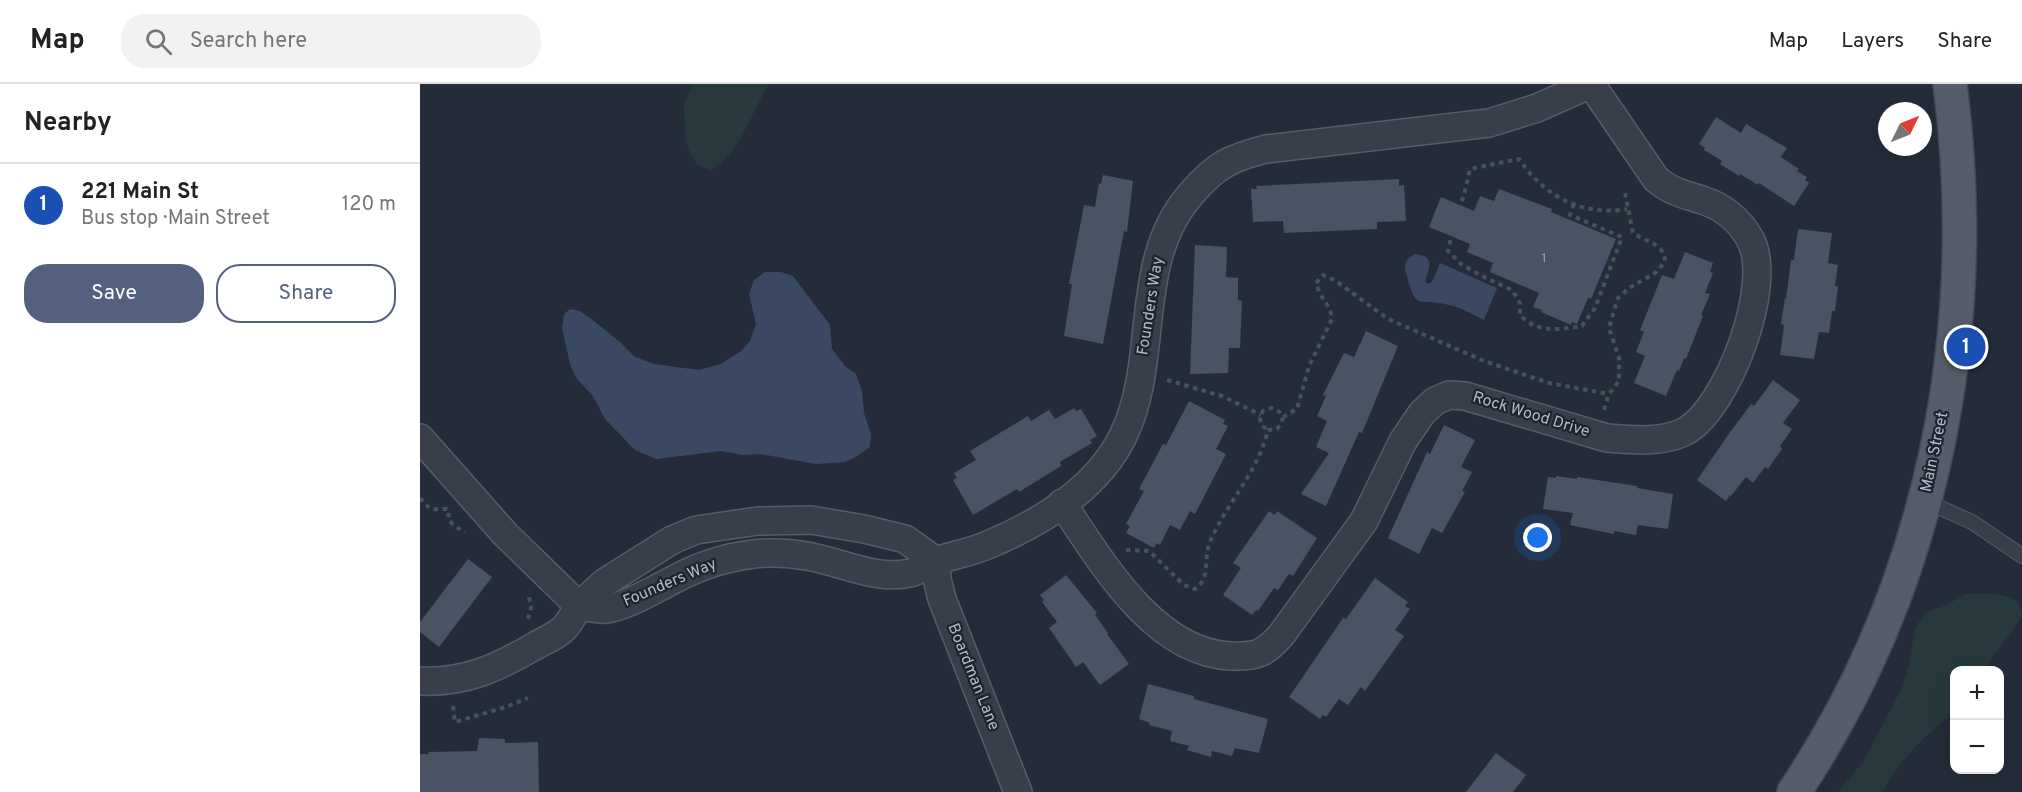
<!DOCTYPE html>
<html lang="en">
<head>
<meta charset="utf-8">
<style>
	body { margin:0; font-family:Overpass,sans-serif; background:#f2f2f2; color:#222 }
	.controls { position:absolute; right:18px; bottom:18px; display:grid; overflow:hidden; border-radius:12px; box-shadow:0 6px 24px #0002 }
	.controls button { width:54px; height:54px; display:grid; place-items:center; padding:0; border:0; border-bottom:2px solid #e0e0e0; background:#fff; color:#222; font:30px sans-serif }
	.compass { position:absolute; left:1458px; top:18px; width:54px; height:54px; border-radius:50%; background:#fff; box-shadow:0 6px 24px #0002; rotate:47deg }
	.you { position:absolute; left:1118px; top:454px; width:21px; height:21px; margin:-15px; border:4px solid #fff; border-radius:50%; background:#1a73e8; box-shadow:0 0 0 9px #1a73e833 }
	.badge { display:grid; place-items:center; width:39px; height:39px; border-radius:50%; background:#53617f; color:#fff; font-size:20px; font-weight:700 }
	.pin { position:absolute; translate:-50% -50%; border:3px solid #fff; box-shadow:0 2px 6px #0006 }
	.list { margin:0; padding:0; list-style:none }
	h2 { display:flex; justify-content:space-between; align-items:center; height:78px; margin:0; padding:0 24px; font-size:26px }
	h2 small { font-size:20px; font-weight:400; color:#767676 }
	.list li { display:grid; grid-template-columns:39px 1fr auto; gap:18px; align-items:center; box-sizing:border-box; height:84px; padding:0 24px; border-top:2px solid #e0e0e0 }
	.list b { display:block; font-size:22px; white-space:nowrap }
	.list p { margin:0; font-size:20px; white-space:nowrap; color:#767676 }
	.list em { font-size:20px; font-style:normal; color:#767676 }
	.actions { display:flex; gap:12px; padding:18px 24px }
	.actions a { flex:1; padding:14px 0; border:2px solid #53617f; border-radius:24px; text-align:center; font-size:21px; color:#53617f }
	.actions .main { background:#53617f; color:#fff }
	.icon { flex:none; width:33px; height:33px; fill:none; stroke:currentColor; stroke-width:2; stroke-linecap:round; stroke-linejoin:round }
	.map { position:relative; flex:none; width:1602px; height:708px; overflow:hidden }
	header { display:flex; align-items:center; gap:36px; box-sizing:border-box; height:84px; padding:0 30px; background:#fff; border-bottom:2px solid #e0e0e0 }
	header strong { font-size:28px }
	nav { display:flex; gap:33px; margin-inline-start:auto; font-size:21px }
	.search { width:420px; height:54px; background:#f2f2f2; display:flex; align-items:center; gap:15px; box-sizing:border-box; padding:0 21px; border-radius:24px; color:#767676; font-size:22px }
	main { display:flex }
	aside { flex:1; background:#fff }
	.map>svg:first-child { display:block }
	.green { fill:#27393c }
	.water { fill:#3a4961 }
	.building { fill:#4a5363 }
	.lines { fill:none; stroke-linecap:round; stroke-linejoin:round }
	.lane-casing { stroke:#565c68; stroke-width:16 }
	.street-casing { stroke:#565c68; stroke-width:30 }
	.primary-casing { stroke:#414753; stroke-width:36 }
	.path { stroke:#445458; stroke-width:4; stroke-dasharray:4.5 4.5; stroke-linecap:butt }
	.lane { stroke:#383e4a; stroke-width:14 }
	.street { stroke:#383e4a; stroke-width:27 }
	.primary { stroke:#565d6a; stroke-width:33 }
	.labels { text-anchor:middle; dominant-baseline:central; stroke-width:4.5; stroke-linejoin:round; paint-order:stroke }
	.number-label { font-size:14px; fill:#99a0ad }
	.street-label { font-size:16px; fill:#b3b9c6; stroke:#1d232f }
</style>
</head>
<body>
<header>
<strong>Map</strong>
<div class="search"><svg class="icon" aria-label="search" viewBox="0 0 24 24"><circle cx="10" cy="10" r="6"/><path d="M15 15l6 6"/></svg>Search here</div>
<nav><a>Map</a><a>Layers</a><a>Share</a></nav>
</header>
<main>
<aside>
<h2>Nearby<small></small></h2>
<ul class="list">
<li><span class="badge" style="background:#1a4fb4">1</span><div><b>221 Main St</b><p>Bus stop · Main Street</p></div><em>120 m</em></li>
</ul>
<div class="actions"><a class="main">Save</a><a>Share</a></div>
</aside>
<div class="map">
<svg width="1602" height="708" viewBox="0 0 1602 708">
	<rect width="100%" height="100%" fill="#242c3a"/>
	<path class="green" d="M 272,0 L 349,0 C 331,28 321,68 292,86 L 279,82 L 271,72 L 265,55 L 264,19 Z
		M 1544,510 C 1563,510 1602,505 1602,532 L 1564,586 L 1534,586 L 1534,626 C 1509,650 1478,676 1463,708 L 1418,708 L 1443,678 L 1482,604 L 1489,582 L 1495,544 L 1505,529 L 1529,520 Z"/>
	<path class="water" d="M 995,170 C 1016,172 1009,184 1005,197 L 1008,200 L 1012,198 L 1020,179 L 1077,204 L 1064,236 C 1053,231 1041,223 1029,221 C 996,213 997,229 986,189 C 983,180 987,174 995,170 Z
		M 345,188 L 361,188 L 373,192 L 410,241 L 412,265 L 425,282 L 436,290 L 442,307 L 444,329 L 451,350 L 450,363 L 434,374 L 425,378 L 396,380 L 341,370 L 323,371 L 301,367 L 236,375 L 215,366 L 185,335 L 173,312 L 156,294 L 150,280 L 142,244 L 144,230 L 150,225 L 160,227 L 174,237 L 200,258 L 215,273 L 234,280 L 279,286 L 301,280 L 321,267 L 330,257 L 336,240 L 329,210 L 334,196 Z"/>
	<path class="building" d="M 1296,33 L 1321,49 L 1326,40 L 1367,64 L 1361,73 L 1379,85 L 1377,87 L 1387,93 L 1385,96 L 1389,99 L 1374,122 L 1339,99 L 1338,101 L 1320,90 L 1319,92 L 1300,80 L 1302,77 L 1284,66 L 1285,64 L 1279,60 Z
		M 683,91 L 713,97 L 707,148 L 704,147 L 683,260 L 644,252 L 652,200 L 649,200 L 664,121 L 675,123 L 679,99 L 681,100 Z
		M 979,95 L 979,102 L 984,101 L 986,137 L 957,138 L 957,145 L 864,149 L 863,137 L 833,138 L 831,105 L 837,105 L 836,102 Z
		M 1079,105 L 1132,125 L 1131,128 L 1196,155 L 1171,215 L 1168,214 L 1157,240 L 1152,238 L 1151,241 L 1121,228 L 1122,226 L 1113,223 L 1119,209 L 1070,188 L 1073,179 L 1047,168 L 1050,160 L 1009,143 L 1021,113 L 1054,127 L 1060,112 L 1074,117 Z
		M 1378,145 L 1412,149 L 1408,179 L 1418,181 L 1415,202 L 1418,202 L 1415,227 L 1412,227 L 1409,249 L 1399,248 L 1394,275 L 1360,271 L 1364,241 L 1361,240 L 1365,214 L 1366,215 L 1371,176 L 1374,176 Z
		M 775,161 L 807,163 L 806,193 L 818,194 L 818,216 L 822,217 L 820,264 L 809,264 L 808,289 L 770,290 Z
		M 1265,168 L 1293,179 L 1290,188 L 1293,189 L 1285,209 L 1290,210 L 1281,231 L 1283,232 L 1266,275 L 1264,274 L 1259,287 L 1257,286 L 1246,312 L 1214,299 L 1225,272 L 1216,268 L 1224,248 L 1220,246 L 1242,191 L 1254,195 Z
		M 946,247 L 978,262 L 942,349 L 939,348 L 906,422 L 881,410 L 909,369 L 896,363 L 907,337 L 897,332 L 906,312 L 903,311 L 924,269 L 934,273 Z
		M 1353,296 L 1380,316 L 1363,339 L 1372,345 L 1360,362 L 1362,365 L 1348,385 L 1345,383 L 1333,399 L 1326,393 L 1311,412 L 1310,411 L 1306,417 L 1277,396 L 1308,351 L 1331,320 L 1334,322 Z
		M 769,317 L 805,336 L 803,340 L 808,342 L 796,365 L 806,370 L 775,430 L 770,427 L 760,446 L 750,441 L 740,461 L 737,459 L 734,464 L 706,449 L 710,442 L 706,440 L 724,407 L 719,405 L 743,360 L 746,361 Z
		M 654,324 L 656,327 L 661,325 L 677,352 L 670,356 L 672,359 L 640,378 L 641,382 L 599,408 L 597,405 L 553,431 L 533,396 L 537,394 L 534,389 L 556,376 L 550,367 L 608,332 L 611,337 L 629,326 L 635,335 Z
		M 1024,341 L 1055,356 L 1041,383 L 1052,388 L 1042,407 L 1045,408 L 1022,449 L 1012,444 L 999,470 L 968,454 L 1007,368 L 1010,370 Z
		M 1136,392 L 1157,395 L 1157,393 L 1217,402 L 1217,404 L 1253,410 L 1248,445 L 1218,441 L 1216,451 L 1194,447 L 1194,450 L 1150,441 L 1153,429 L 1123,425 L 1128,393 L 1136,394 Z
		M 849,427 L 855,431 L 857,427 L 897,454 L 873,492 L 869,490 L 858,506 L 854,504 L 838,527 L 836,526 L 832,531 L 803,511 L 821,484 L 813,479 Z
		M 48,475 L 72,493 L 19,563 L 0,548 L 0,538 Z
		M 646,491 L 677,529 L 675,531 L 688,549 L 687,550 L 709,580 L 680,601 L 663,578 L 656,583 L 629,544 L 637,538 L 622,518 L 624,516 L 620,511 Z
		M 955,494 L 988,518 L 985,522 L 990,525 L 975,546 L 984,552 L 945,607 L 941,603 L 928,621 L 919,615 L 906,633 L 903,631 L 900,635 L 869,613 L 923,534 L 926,535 Z
		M 728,600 L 774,612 L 774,615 L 848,635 L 839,669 L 815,664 L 812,672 L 792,667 L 791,673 L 767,666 L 769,662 L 750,657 L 752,647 L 729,641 L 730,639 L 719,635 Z
		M 59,654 L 85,655 L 85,659 L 118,658 L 119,708 L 0,708 L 0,670 L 9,670 L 8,668 L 57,667 Z
		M 1076,669 L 1106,691 L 1093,708 L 1046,708 Z"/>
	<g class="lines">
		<g class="lane-casing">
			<path id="lane" d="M 1505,417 L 1552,438 L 1602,472"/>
		</g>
		<g class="street-casing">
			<path id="street" d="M 0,354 L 85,450 L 159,522 C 155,528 151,536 146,542 C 139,551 125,556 115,562 C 77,584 45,599 0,597
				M 642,419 C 681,477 733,568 810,572 C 836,573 845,570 862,550 L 944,437 L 983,357 L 1002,329 L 1015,317 L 1029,311 L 1045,312 L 1187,354 C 1212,356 1241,359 1264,348 C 1307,326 1355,199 1330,155 C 1320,136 1302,122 1282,116 C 1264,110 1251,108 1236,95 L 1171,0
				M 516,477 L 485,455 L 444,445 L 391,436 L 338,437 L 276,446 L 252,456 L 184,499 L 159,522 C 168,523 179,526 187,525 C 207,522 235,505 253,496 C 277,483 307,473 334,470 C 351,468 370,469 387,472 C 418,477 457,497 490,489 C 499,487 507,480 516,477 C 533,471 553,468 570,460 C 622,438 679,403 704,350 C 740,274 712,177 771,110 C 796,81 810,74 846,65 L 1069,39 L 1117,24 L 1171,0
				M 516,477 L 517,495 L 522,515 L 598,708"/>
		</g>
		<g class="primary-casing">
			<path id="primary" d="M 1374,708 C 1513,501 1562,246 1530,0"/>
		</g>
		<path class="path" d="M 1154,120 L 1150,131 L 1202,153 L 1175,224 L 1162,242 C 1140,246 1116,249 1100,231 L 1100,219 L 1092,206 L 1062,192 L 1041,180 L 1028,167 L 1034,139 L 1044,111 L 1050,85 L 1099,75 C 1125,113 1161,132 1207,125
			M 747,296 L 802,312 L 841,331
			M 1184,326 L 1189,310 L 1199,297 L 1199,274 L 1189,244 L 1198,214 L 1209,204 L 1235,189 L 1245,178 C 1245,159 1225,158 1213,149 L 1205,109
			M 863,333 L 877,325 L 889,282 L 912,235 C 911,222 899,212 896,199 L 903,191 L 916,197 L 968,235 L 1064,277 L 1129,299 L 1189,310
			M 0,414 C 12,428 10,425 27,425 L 29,428 L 28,434 L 33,441 L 45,448
			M 706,466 L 729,467 L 764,501 L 775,505 C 791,495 783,474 790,458 C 806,419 838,389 848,346 L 857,345 C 866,334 864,328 851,324 L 843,327 L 840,334 L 841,341 L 848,346
			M 108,535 L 111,524 L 109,513
			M 33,622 L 35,638 L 86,623 L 108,614"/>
		<use href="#lane" class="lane"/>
		<use href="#street" class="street"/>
		<use href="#primary" class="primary"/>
	</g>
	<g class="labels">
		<g class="number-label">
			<text x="1124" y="174">1</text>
		</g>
		<g class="street-label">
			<text transform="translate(731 222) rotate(-81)">Founders Way</text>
			<text transform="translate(1111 331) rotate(17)">Rock Wood Drive</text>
			<text transform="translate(1515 368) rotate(-78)">Main Street</text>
			<text transform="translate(250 499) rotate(-23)">Founders Way</text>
			<text transform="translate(553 593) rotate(68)">Boardman Lane</text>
		</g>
	</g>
</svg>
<div class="controls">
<button>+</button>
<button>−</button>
</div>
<svg class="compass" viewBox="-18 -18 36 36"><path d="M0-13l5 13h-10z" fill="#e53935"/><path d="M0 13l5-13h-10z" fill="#767676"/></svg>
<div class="you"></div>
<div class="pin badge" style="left:1546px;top:263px;background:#1a4fb4">1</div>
</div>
</main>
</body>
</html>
